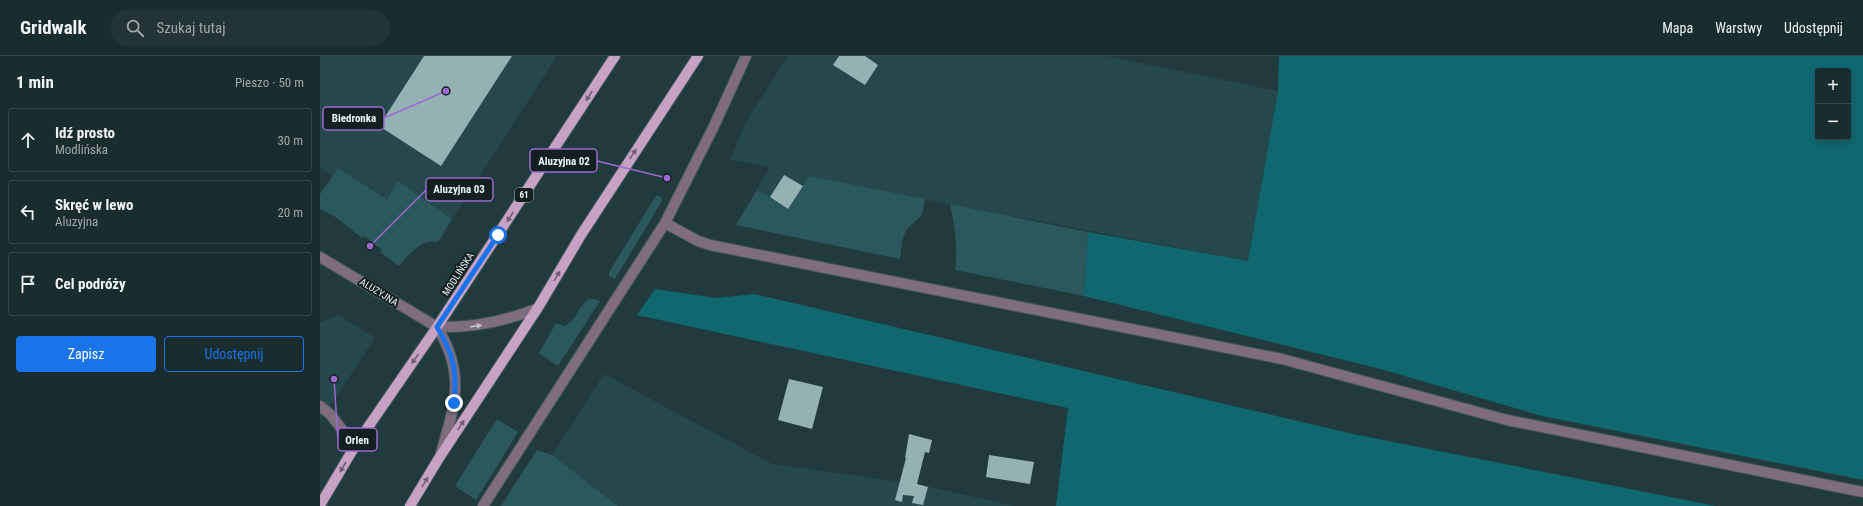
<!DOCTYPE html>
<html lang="pl">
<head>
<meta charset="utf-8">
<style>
	body { margin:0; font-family:"Roboto Condensed",sans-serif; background:#223436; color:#f1f3f6 }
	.controls { position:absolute; right:12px; top:12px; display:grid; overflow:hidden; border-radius:4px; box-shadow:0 2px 6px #0003 }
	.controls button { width:36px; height:36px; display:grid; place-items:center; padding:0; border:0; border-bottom:1px solid #37484a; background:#192c2e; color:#f1f3f6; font:20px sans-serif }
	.stop { position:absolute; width:12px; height:12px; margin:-9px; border:3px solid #1a73e8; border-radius:50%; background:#fff }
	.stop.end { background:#1a73e8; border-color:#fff; box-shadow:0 1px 4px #0008 }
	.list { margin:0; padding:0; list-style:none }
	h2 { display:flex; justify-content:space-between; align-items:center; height:52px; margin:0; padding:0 16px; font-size:17px }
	h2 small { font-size:13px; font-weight:400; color:#9fa7aa }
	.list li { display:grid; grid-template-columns:26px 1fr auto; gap:12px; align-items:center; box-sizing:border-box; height:64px; margin:0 8px 8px; padding:0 8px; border:1px solid #37484a; border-radius:4px }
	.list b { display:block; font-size:15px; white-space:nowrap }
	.list p { margin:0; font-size:13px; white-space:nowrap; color:#9fa7aa }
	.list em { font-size:13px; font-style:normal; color:#9fa7aa }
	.actions { display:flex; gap:8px; padding:12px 16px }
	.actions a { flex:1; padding:9px 0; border:1px solid #1a73e8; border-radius:4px; text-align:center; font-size:14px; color:#1a73e8 }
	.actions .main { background:#1a73e8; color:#fff }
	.icon { flex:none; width:22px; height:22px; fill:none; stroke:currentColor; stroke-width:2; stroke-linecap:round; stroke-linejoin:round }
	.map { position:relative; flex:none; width:1543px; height:450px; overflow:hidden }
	header { display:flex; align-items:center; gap:24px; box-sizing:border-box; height:56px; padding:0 20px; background:#192c2e; border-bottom:1px solid #37484a }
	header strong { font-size:19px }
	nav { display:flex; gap:22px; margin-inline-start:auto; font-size:14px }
	.search { width:280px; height:36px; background:#223436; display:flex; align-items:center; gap:10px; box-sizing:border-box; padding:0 14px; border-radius:22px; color:#9fa7aa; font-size:15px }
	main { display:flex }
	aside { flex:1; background:#192c2e }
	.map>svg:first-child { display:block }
	.built { fill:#25484c }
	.green { fill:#2b585d }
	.forest { fill:#10676f; fill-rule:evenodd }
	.building { fill:#94b1b4 }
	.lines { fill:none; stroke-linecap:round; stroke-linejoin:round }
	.minor-casing { stroke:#41585b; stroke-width:12 }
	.major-casing { stroke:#41585b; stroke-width:12 }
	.minor { stroke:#7f6d7e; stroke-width:10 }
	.major { stroke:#c8a2c5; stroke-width:10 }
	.oneway { fill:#6e6072 }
	.oneway2 { fill:#bdbfc7 }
	.route { stroke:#1a73e8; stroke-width:5 }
	.labels { text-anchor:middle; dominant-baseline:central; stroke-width:4; stroke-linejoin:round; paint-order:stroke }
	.shield { fill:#141f20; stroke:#a8b6b7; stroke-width:1 }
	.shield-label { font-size:9px; font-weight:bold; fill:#e7f6f8 }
	.street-label { font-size:10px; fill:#e7f6f8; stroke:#141f20 }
	.leader { fill:none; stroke:#9b69d0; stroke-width:1.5 }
	.callout-dot { fill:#9b69d0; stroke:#141f20; stroke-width:1.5 }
	.callout { fill:#141f20; stroke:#9b69d0; stroke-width:1.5 }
	.callout-label { font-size:11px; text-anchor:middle; font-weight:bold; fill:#e7f6f8 }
</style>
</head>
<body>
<header>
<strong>Gridwalk</strong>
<div class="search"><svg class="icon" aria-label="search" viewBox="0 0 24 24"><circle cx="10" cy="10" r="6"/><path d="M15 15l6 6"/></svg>Szukaj tutaj</div>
<nav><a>Mapa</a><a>Warstwy</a><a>Udostępnij</a></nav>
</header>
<main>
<aside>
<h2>1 min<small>Pieszo · 50 m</small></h2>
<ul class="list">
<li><svg class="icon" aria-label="ahead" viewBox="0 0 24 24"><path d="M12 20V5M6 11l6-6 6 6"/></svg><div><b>Idź prosto</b><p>Modlińska</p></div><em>30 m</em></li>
<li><svg class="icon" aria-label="left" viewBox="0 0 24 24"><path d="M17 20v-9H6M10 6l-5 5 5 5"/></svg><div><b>Skręć w lewo</b><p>Aluzyjna</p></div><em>20 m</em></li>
<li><svg class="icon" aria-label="arrive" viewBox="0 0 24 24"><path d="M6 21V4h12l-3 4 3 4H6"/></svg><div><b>Cel podróży</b></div></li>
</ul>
<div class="actions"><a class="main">Zapisz</a><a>Udostępnij</a></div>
</aside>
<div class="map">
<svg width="1543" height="450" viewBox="0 0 1543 450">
	<rect width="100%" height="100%" fill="#213a3d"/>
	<path class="built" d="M 0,0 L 237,0 L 132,163 L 78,126 L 68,143 L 18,112 L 12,120 L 0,112 Z
		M 468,0 L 786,0 L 958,35 L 928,205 L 592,141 L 468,153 L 437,134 L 450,111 L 410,104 L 427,64 Z
		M 19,259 L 55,282 L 0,365 L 0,266 Z
		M 284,318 L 452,408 L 597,428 L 694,450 L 298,450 L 232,399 Z"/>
	<path class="green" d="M 18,112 L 67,143 L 78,125 L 132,163 L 118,186 C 101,182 89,199 79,210 L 60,196 L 62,194 L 44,180 L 42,182 L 14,160 L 0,153 L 0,138 Z
		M 489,120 L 605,143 L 602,159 L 586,174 L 582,185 L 580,203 L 416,169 L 437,134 L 468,153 Z
		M 338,139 L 342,142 L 342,145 L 295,223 L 289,220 L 289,216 L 336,140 Z
		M 630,148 L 768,176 L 764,240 L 635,214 C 638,191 635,171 630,148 Z
		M 269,243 L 275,243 L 280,245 L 238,310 L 219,297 L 236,267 L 243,270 C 256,268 258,249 269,243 Z
		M 177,363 L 198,376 L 156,444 L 135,430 Z
		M 217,394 L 232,399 L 298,450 L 181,450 Z"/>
	<path class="forest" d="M 959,0 L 1543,0 L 1543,424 L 1222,360 L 1057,312 L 764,240 L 768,176 L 928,205 L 958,35 ZM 1498,15 L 1528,15 L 1528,81 L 1498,81 Z
		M 335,233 L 396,242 L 434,238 L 1033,378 L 1396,450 L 736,450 L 748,352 L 317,259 Z"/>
	<path class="building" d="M 104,0 L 192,0 L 121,110 L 59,70 Z
		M 519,0 L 545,0 L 558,9 L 545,29 L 513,9 Z
		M 464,119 L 483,130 L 468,153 L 450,141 Z
		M 469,323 L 503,331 L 492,373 L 458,364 Z
		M 589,378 L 612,384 L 609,397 L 605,396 L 597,428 L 608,431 L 603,449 L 592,447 L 594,440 L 583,439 L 582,446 L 575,444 L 586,402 L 585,402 Z
		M 669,399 L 714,406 L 710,428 L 666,421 Z"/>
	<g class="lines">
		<g class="minor-casing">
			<path id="minor" d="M 345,167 L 378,185 L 390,189 L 962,303 L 1187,364 L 1543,436
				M 0,201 L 117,271 C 152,272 183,266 216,253
				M 117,271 C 146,318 135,348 121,397
				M 0,350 L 10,358 L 35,390
				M 163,450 L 345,167 L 394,70 L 426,0"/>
		</g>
		<g class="major-casing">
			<path id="major" d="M 0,449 L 35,390 L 117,271 L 295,0
				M 90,450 L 119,402 L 219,250 L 261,179 L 378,0"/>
		</g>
		<use href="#minor" class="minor"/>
		<use href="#major" class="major"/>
	</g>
	<defs><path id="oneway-solid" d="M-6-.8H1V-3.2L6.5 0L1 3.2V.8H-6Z"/></defs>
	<g class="oneway">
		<use href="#oneway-solid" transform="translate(269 40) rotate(123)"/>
		<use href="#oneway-solid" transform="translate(313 98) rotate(-57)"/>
		<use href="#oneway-solid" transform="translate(190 161) rotate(123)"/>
		<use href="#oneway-solid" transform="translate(237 220) rotate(-59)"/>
		<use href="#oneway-solid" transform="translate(95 303) rotate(125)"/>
		<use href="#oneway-solid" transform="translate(141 369) rotate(-57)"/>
		<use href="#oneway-solid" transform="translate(23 411) rotate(120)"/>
		<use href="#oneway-solid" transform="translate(105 426) rotate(-59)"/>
	</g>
	<use class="oneway2" href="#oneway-solid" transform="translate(156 270) rotate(-8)"/>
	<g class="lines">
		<path class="route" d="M 134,347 C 137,315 134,299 117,271 L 178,179"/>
	</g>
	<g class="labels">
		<rect class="shield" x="195" y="132" width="18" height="14" rx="3"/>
		<g class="shield-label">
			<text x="204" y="139">61</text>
		</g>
		<g class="street-label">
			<text transform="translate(138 218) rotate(-57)">MODLIŃSKA</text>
			<text transform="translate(59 236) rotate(32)">ALUZYJNA</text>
		</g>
	</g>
	<path class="leader" d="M126 35L64 62M347 122L277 105M50 190L106 134M14 323L18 384"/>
	<g class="callout-dot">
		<circle cx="126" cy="35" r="4"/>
		<circle cx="347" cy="122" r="4"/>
		<circle cx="50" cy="190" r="4"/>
		<circle cx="14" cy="323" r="4"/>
	</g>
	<g class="callout">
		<rect x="3" y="51" width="61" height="23" rx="4"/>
		<rect x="210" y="93" width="67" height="23" rx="4"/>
		<rect x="106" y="122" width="67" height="23" rx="4"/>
		<rect x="18" y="372" width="39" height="23" rx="4"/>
	</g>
	<g class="callout-label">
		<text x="34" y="66">Biedronka</text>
		<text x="244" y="109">Aluzyjna 02</text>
		<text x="139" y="137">Aluzyjna 03</text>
		<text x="37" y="388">Orlen</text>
	</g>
</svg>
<div class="controls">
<button>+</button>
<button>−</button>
</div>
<div class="stop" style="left:178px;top:179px"></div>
<div class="stop end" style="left:134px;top:347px"></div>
</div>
</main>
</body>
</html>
